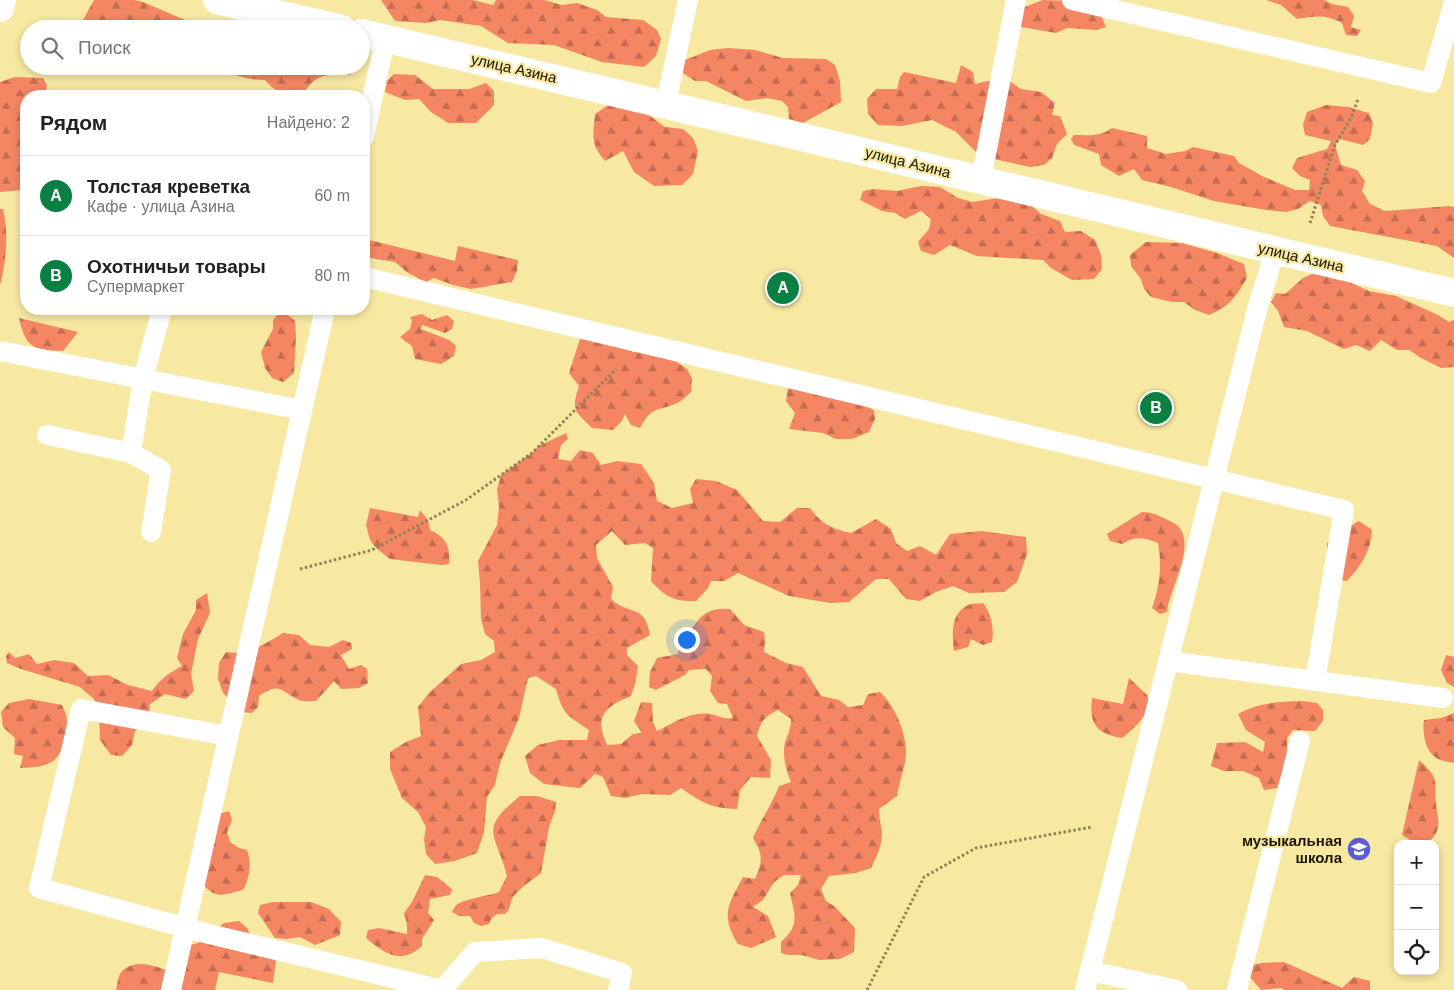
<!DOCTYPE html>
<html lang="ru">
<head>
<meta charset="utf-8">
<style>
	body { margin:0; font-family:Helvetica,sans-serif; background:#f6f6f6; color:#202124 }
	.controls { position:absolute; right:15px; bottom:15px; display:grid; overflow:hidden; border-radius:10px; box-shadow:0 2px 8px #0003 }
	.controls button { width:45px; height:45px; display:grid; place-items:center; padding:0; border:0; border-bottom:1px solid #e0e0e0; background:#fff; color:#202124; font:25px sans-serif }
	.you { position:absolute; left:686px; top:639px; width:18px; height:18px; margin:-12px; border:4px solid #fff; border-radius:50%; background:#1a73e8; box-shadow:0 0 0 8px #1a73e833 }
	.badge { display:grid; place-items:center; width:32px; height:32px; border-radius:50%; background:#0b8043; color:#fff; font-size:16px; font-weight:700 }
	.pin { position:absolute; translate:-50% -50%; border:2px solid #fff; box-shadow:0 1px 5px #0006 }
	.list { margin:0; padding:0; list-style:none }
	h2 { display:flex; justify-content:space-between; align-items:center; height:65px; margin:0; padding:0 20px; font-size:21px }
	h2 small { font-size:16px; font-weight:400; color:#757577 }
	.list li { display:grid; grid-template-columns:32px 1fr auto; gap:15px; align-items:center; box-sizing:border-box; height:80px; padding:0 20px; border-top:1px solid #e0e0e0 }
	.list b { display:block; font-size:19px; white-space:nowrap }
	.list p { margin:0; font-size:16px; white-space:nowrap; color:#757577 }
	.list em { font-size:16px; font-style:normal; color:#757577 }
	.icon { flex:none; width:28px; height:28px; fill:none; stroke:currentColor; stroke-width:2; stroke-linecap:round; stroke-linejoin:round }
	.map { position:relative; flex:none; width:1454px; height:990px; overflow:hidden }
	.search { position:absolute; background:#fff; box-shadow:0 2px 8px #0003; left:20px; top:20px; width:350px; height:55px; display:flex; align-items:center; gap:12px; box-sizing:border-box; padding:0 18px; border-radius:28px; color:#757577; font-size:19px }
	.panel { position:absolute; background:#fff; box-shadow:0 2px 8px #0003; left:20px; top:90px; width:350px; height:225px; border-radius:20px }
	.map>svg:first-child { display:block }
	.forest { fill:url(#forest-firs) }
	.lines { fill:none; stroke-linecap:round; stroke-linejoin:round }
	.path { stroke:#8e8354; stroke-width:3; stroke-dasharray:2.5 2.5; stroke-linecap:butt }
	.service { stroke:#fff; stroke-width:20 }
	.minor { stroke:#fff; stroke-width:28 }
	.labels { text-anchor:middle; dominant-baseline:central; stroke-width:4.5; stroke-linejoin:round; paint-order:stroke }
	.street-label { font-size:15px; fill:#1b1500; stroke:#f7e8a2 }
	.poi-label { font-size:15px; font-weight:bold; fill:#1b1500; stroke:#f7e8a2; text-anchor:end }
</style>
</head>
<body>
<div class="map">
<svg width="1454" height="990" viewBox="0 0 1454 990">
	<defs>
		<pattern id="forest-firs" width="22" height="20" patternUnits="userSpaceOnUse" patternTransform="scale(1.25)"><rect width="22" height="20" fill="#f48664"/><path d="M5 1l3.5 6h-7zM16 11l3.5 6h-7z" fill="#c56c50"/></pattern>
	</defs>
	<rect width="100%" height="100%" fill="#f7e8a2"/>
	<path class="forest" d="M 94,0 L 134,0 L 143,2 L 192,23 L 212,29 L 78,29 Z
		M 381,0 L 473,0 L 493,5 L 496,0 L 544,0 L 562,5 L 577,3 L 597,10 L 606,17 L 643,20 L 657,30 L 661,39 L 656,56 L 644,67 L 602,62 L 554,45 L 508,43 L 481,26 L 440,20 L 427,23 L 395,21 Z
		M 1043,0 L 1075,1 L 1101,15 L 1106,27 L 1097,30 L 1067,28 L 1056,33 L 1011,25 L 1014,11 Z
		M 1266,0 L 1324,0 L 1332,4 L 1348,7 L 1354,16 L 1351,27 L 1361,30 L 1357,36 L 1346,35 L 1342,23 C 1325,14 1316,16 1297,19 L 1281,5 Z
		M 728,48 L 755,50 L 783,58 L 826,59 L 835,65 L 840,81 L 841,102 L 803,123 L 789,119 L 788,107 L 782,101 L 767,98 L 746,101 L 706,81 L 695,81 L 683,73 L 685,60 L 710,50 Z
		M 961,65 L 973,72 L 975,84 L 987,81 L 1011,82 L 1021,89 L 1041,92 L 1055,103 L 1052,115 L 1060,116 L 1067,134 L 1057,144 L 1052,158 L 1044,165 L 1030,167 L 980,156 L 956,132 L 932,120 L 901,126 L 878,125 L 868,114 L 867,99 L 876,89 L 897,89 L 900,77 L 904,72 L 956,83 Z
		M 142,66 L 208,66 C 186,79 165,73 142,66 Z
		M 214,66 L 355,66 L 357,69 L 350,75 C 326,75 318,72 303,94 C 286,95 275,93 265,80 C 246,80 231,74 214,66 Z
		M 394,74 L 415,75 L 433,89 L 469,89 L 486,83 L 494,91 L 494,105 L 476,123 L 448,123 L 431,112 L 419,99 L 405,100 L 385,92 L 387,81 Z
		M 15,77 L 43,78 L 47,85 L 45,96 L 26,96 L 26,175 L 23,190 L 0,192 L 0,82 Z
		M 611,103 L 634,104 L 665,127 L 683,129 L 693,138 L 698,151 L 693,174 L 682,185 L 654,186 L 634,172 L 623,151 L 605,161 C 590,144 593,136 595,114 Z
		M 1326,105 L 1348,107 L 1369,113 L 1373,123 L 1370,139 L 1363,145 L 1340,139 L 1335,145 L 1341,165 L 1357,170 L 1365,181 L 1362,191 L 1370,204 L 1385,211 L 1449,206 L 1454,207 L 1454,258 L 1437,246 L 1330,226 L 1323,216 L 1321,205 L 1310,201 L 1298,209 L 1286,212 L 1266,210 L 1214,201 L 1171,187 L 1142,180 L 1134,169 L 1119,176 L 1101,165 L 1099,154 L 1074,145 L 1071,139 L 1074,135 C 1087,135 1101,137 1112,128 L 1147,136 L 1147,148 L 1166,154 L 1185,151 L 1193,147 L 1234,156 L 1239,163 L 1262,176 L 1295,190 L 1309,190 L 1310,180 L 1300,176 L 1292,168 L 1297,158 L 1327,149 L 1331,141 L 1305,135 L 1303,125 L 1307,112 Z
		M 921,186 L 940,187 L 958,198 L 972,202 L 1005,197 L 1024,199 L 1041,214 L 1060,221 L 1065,232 L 1081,231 L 1095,240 L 1101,255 L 1102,269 L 1094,279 L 1072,280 L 1051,268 L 1043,260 L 977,256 L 950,245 L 934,255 L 921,251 L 918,242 L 929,229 L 931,219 L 921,211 L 905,219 L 895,213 L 882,211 L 860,200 L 863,191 L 873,189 L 897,191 Z
		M 364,203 L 369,240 L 455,261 L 458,246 L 518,260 L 517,271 L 512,282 L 471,289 L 453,285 L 434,278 L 426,282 L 408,273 L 395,262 L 364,257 Z
		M 0,209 L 3,209 C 9,235 6,260 0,286 Z
		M 1146,242 L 1182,243 L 1217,253 L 1244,264 L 1247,278 C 1235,298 1230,306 1209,315 L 1195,310 L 1184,302 L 1172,302 L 1151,297 L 1144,289 L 1141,279 L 1131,266 L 1130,255 Z
		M 1312,274 L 1334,275 L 1369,291 L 1396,296 L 1438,315 L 1449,322 L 1454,320 L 1454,367 L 1441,368 L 1421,358 L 1409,350 L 1397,350 L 1381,340 L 1370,351 L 1356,345 L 1344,349 L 1307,331 L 1284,327 L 1278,311 L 1271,302 L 1276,293 L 1285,294 L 1303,278 Z
		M 282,310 L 295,321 L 296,337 L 294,373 L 283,382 L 272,378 L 265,368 L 261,352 L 273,329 L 273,320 Z
		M 422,314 L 432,320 L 447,315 L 454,321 L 452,329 L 445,333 L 422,325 L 421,329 L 449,340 L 456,346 L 454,356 L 441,364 L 415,359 L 412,346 L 400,337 L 410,329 L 412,321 L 410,317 Z
		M 19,318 L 78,332 L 63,351 C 34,350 26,349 19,318 Z
		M 590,331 L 618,347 L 634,352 L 661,353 L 677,362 L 687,369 L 692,378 L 691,392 C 687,395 683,400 679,402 C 659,412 653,404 640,428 L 631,425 L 625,414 L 621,422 L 613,430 L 592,428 C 574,410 571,411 579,386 L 569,373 L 580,339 Z
		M 788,387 L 863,405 L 874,410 L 875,419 L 869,432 L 852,439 L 836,439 L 823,433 L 789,429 L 795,413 L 786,401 Z
		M 566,433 L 568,439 L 561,445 L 558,459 L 571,461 L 580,450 L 593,453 L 601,465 L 617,461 L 641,464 L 654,483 L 657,501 L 672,508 L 693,503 L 690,489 L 696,479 L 716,481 L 737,490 L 763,521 L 780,522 L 797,508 L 810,508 C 821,524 833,529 851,533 L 876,519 L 891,529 L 896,543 L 907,551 L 920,546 L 936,555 L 950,534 L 981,531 L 1026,537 L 1027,554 L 1017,582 L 1004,592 L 969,593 L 953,586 L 936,592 L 920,601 L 906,599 L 889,579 L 876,579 L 849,602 L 830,603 L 789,596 L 738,573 L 724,581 L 711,581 L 708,588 L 696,601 C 675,602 665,597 651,581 L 653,548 L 645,543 L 625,545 L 612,531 L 596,545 L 597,558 L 613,587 L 611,599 C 629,616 645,603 650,635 L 627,648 L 627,655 L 638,666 L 635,684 L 631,696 C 604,707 594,717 607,745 L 621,744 L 633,734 L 642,733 L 634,721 L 641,702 L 652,703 L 653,722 L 657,731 C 674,723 690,711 710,714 C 718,715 724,720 733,718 L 727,704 L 718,703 L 710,691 L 712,676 L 706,669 L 689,670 L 685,675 L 656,690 L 649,687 L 650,672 L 657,658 L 678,654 L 678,643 C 699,627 696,607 730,609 L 744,625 L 764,632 L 765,641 L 764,652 L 786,663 L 803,667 L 821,696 L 839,700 L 848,707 L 863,705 L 868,694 L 880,692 C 895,706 906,732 906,753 C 906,765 899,782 897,796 L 879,809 C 879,818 881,825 882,833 C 882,846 877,856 871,868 L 856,873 L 829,876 L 821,889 L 826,901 L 834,906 L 855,928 L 854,952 L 840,959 L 819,960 L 802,955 L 788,955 L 781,953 L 781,942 C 800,925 795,916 790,893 L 798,885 L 801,875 L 784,875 L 774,882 L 763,900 L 753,907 L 768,916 L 776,937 L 751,948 L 738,944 C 720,915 728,905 743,877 L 755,879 C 763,860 763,855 753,838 C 761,820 772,804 779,786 L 791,782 C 786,770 782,756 785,742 C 788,734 791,729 791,719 L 778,710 C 765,716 760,722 757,736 L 771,760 L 770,778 L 751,777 L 740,790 L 737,809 C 711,808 702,803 681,788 L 670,795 L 642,794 L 625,798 L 611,796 L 603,777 L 595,774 L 580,788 L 544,784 L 530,773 L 525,756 L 538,745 L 559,740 L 587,740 L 589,730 C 567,715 563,715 556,689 L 536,676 L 528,678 L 519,718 L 500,763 L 495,785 L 487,797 L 484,832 L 477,853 L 455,861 L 435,864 L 426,854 L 424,839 L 426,827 L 418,812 L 402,798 L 390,769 L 390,752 L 406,742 L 421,736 L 418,707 L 429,693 L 461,664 L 481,660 L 495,652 L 494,641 L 485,634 L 481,619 L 480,584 L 478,561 L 497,525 L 499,507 L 497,490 L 501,475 L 532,453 L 539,446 Z
		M 370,508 L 418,517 L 420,510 L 428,520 L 430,530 C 446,537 451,547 449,564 L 441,565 L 390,559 L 376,548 L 370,540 L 366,525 Z
		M 1142,512 C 1153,512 1159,516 1168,520 C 1171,522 1176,524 1178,526 C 1197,546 1169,589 1167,612 L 1160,614 L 1152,608 C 1160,586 1162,566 1158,543 C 1144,537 1134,536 1122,544 L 1110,541 L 1107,534 Z
		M 1359,521 L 1372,530 C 1371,551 1361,566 1347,581 L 1332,579 L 1327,563 L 1327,543 L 1340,532 Z
		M 207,593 L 210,613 L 198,639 L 191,674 L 194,691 L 186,699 L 165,694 L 150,704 L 148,722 L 135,731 L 132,745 L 122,756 L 111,755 L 100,740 L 99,713 L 94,699 L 80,687 L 21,669 L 7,663 L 6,656 L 9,652 L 15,658 L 29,654 L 37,664 L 54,660 L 74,663 L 88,676 L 108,675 L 128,685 L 152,691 C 160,679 169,673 182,666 L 177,658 L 183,634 L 196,610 L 196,600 Z
		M 983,603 C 992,614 994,629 992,642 L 983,645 L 971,639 L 968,647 L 954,651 C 952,634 950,611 971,604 C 974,603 980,604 983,603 Z
		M 283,633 L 299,635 L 310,645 L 329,647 L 343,640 L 351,643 L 352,649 L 341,655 L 349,669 L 361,665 L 367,669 L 368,683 L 359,688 L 341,689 L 334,681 L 316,701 C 310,701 304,702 299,700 C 281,692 280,681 259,696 L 258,707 L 252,713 L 242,712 L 223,693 L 218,679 L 219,663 L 226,652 C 246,656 267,643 283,633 Z
		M 1446,655 L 1454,657 L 1454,687 L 1447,683 L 1441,670 Z
		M 1129,678 L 1147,695 L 1150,704 C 1145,718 1134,729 1122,738 C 1096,734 1089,723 1092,698 L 1123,704 Z
		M 29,699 L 62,705 C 68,718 68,722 65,736 C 60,765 47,767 20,768 L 23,756 L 14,754 L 15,738 L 3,727 L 1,712 L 9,703 Z
		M 1302,701 L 1317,703 L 1323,710 L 1323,721 L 1315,731 L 1293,730 L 1287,738 L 1287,761 L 1277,788 L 1264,790 L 1259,778 L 1243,771 L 1224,771 L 1211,766 L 1217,743 L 1245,742 L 1263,752 L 1265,742 L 1246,730 L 1238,714 C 1260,702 1277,702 1302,701 Z
		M 1454,713 L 1454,763 C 1449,762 1442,761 1438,759 C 1425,753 1422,732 1424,720 L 1441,718 Z
		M 1419,760 C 1440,779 1434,779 1436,804 C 1438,822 1443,829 1428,843 L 1415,843 L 1402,835 Z
		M 520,796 L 537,796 L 556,802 L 555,811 L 549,827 L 541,873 C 531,881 521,887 513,897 C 509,903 512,908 505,914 C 496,913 493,915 489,924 L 481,926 L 474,923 L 470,916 L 459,916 L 452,912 C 452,912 456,905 456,905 C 464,899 488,896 499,892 L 507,876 C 496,832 477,831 520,796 Z
		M 229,811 L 232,820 L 227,832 L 230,842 L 239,848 L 247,850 C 252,864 250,875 244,889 C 218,898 214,898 196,877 L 213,816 Z
		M 425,875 L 437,877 L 452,889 L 450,895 L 430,899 L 428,913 L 434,920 L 422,939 L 422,946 C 401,965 385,954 366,938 L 368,930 L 379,928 L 407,934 L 407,924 L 404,913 L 412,902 Z
		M 273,902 L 311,902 L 329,909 L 341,922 L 340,935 L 315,945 L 300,937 L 286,939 L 275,938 L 258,913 L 260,905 Z
		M 239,921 L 248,929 L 252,944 L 276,960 L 273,983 L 219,972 L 215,990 L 116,990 C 117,985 118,978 120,974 C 132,958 151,965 166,970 L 181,947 L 198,943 L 224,923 Z
		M 1284,962 L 1342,988 L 1354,977 L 1370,981 L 1370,990 L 1285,990 L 1281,988 L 1261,990 L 1250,977 L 1250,966 L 1261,963 Z"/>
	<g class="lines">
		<path class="path" d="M 1310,223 L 1335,145 L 1351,118 L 1358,99
			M 300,569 L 372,550 L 466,500 L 532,453 L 616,369
			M 867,990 L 924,877 L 976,848 L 1092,827"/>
		<path class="service" d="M 1072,0 L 1431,83 L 1454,2
			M 666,103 L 688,0
			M 364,137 L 385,39
			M 981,180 L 1016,0
			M 364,277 L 1344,510 L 1315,681
			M 0,351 L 302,410
			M 47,435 L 131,453 L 143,379 L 162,309
			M 131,453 L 161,470 L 151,532
			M 1168,661 L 1443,698
			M 228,736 L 81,709 L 39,888 L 209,934 L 443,990
			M 1090,971 L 1177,990
			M 171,990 L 325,309
			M 442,990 L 475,952 L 542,948 L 622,973 L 618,990
			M 1085,990 L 1258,306 L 1275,251
			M 1237,990 L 1300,741"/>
		<path class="minor" d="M 217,0 L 342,29
			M 0,8 L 2,0
			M 361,33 C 726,117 1089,208 1454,293"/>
	</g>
	<defs>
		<g id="school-disc" transform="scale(1.25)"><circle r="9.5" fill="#5a5cd4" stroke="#f7e8a2"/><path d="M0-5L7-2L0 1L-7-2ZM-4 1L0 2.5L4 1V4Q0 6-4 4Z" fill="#fff"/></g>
	</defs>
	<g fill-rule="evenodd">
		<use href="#school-disc" x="1359" y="849"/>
	</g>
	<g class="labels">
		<g class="street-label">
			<text transform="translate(514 68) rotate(13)">улица Азина</text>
			<text transform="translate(908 162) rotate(14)">улица Азина</text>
			<text transform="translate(1301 257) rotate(13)">улица Азина</text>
		</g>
		<g class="poi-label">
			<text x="1342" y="840">музыкальная<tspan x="1342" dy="17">школа</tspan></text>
		</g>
	</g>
</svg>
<div class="controls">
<button>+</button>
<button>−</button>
<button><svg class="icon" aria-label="locate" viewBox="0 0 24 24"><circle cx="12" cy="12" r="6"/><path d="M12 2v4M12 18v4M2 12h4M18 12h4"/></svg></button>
</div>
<div class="you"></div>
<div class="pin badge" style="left:783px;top:288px">A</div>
<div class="pin badge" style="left:1156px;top:408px">B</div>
<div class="search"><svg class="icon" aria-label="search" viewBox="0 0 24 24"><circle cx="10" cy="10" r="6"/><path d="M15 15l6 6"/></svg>Поиск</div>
<section class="panel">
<h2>Рядом<small>Найдено: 2</small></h2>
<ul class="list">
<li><span class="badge">A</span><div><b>Толстая креветка</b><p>Кафе · улица Азина</p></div><em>60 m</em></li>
<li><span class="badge">B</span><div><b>Охотничьи товары</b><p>Супермаркет</p></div><em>80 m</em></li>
</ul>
</section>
</div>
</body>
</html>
